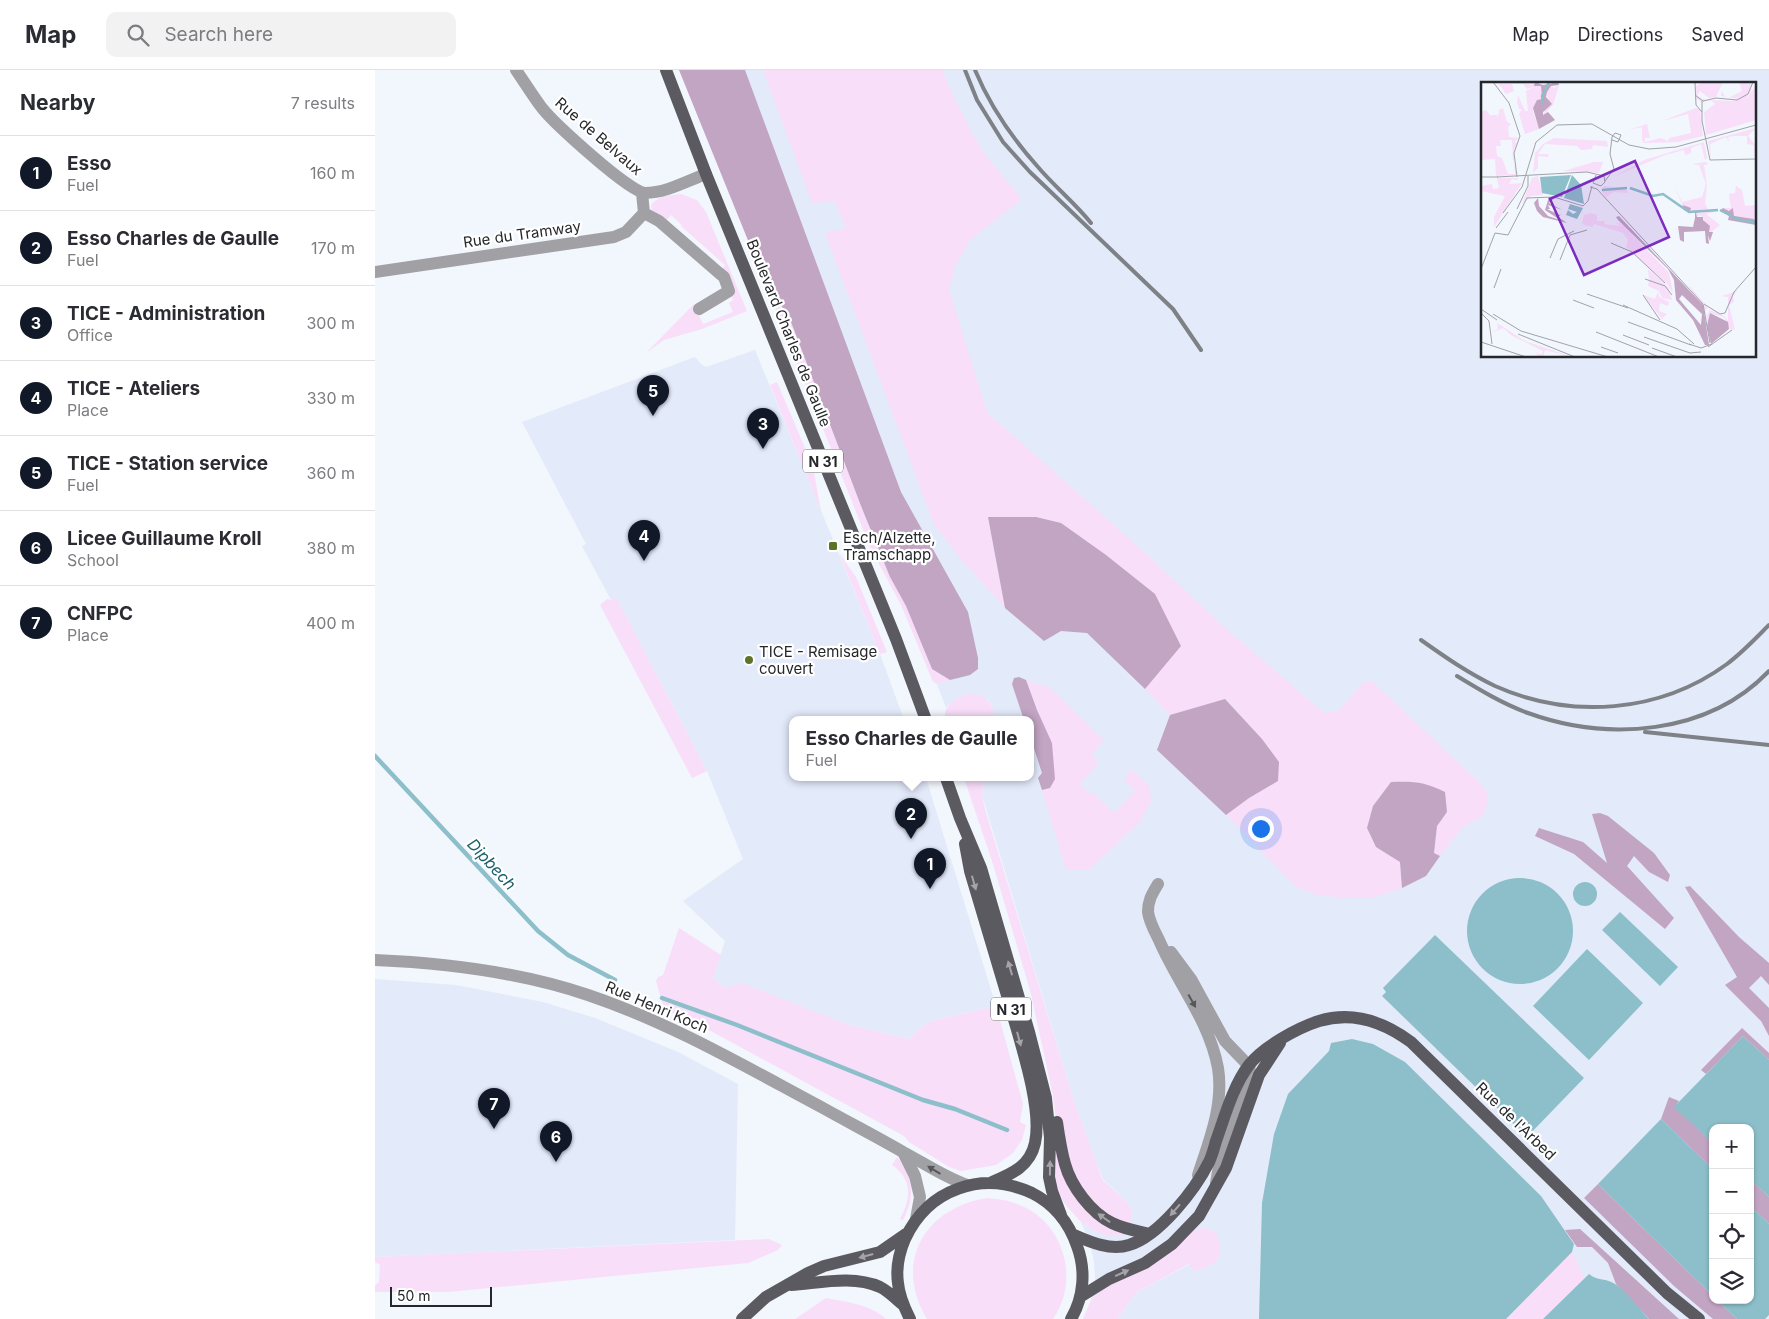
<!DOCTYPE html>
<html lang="en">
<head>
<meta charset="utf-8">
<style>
	body { margin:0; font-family:Inter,sans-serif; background:#f2f2f3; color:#2b2b33 }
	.controls { position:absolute; right:15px; bottom:15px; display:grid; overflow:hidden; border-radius:10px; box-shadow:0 1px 4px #0004 }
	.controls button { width:45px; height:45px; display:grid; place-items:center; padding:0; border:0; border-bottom:1px solid #e1e1e2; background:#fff; color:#2b2b33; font:25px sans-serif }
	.scale { position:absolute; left:15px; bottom:12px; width:102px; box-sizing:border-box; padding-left:5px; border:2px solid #25272a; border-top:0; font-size:14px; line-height:18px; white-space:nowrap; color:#25272a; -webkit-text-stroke:4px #fff; paint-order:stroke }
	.you { position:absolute; left:885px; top:758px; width:18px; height:18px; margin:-12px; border:4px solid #fff; border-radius:50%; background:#1a73e8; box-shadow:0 0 0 8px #1a73e833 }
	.badge { display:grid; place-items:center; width:32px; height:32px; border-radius:50%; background:#111827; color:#fff; font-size:16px; font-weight:700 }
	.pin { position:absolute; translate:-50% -41px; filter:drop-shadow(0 1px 2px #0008) }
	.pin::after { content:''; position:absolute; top:26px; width:18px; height:15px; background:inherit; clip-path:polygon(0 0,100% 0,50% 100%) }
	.popup { position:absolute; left:414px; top:646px; width:245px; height:65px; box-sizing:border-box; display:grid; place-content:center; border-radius:10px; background:#fff; filter:drop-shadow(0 1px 4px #0005); font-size:16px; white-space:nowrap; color:#7c7c81 }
	.popup b { font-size:19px; color:#2b2b33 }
	.popup::after { content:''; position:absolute; left:50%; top:100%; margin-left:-10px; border:10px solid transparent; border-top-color:#fff }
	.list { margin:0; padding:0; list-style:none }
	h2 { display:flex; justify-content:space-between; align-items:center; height:65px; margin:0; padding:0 20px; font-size:21px }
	h2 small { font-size:16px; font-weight:400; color:#7c7c81 }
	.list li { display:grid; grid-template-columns:32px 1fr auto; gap:15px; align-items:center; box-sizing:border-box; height:75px; padding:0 20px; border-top:1px solid #e1e1e2 }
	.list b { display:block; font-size:19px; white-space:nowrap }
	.list p { margin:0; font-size:16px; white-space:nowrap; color:#7c7c81 }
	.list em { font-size:16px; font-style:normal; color:#7c7c81 }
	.icon { flex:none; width:28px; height:28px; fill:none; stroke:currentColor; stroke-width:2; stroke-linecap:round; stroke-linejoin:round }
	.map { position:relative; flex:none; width:1394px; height:1249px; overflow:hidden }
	header { display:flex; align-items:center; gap:30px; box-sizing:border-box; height:70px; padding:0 25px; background:#fff; border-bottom:1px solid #e1e1e2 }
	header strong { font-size:24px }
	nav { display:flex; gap:28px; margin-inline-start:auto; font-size:18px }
	.search { width:350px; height:45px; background:#f2f2f3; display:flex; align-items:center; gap:12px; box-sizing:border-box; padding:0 18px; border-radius:10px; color:#7c7c81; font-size:19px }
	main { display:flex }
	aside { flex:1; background:#fff }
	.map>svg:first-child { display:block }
	.built { fill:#e3eafa; fill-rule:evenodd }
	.green { fill:#f8def9 }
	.forest { fill:#c2a4c3 }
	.water { fill:#8cbfc9 }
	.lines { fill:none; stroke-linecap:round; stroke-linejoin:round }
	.stream { stroke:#8cbfc9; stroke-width:4.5 }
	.minor { stroke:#a1a0a4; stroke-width:12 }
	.major { stroke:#5c5a61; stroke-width:12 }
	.rail { stroke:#7e8186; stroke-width:4 }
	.oneway { fill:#a5a4a8 }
	.oneway2 { fill:#57575b }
	.poi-dot { fill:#5d7426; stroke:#fff; stroke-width:2 }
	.labels { text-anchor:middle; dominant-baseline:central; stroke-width:4.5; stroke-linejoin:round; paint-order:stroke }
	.shield { fill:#fff; stroke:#66686a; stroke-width:1 }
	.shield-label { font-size:14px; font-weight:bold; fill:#25272a }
	.street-label { font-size:15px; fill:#25272a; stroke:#fff }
	.poi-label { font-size:15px; fill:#25272a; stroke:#fff; text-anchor:start }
	.water-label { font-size:16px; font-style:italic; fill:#1c616c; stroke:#fff }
	.inset-river { fill:none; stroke:#8cbfc9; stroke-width:2.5 }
	.inset-road { fill:none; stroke:#a0a3a9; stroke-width:1 }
	.view { fill:#7b2cbf; fill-opacity:0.15; stroke:#7b2cbf; stroke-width:2.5 }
	.inset-edge { fill:none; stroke:#25272a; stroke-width:2.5 }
</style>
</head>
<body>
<header>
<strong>Map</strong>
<div class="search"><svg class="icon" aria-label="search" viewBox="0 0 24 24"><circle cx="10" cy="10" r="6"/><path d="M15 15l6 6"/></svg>Search here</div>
<nav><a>Map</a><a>Directions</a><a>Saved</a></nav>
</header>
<main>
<aside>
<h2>Nearby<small>7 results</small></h2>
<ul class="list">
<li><span class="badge">1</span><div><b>Esso</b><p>Fuel</p></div><em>160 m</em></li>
<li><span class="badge">2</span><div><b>Esso Charles de Gaulle</b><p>Fuel</p></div><em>170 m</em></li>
<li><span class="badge">3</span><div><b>TICE - Administration</b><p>Office</p></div><em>300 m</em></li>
<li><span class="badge">4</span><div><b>TICE - Ateliers</b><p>Place</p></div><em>330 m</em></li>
<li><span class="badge">5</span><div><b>TICE - Station service</b><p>Fuel</p></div><em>360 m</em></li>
<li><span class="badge">6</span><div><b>Licee Guillaume Kroll</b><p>School</p></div><em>380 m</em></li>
<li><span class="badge">7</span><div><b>CNFPC</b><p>Place</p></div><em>400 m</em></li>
</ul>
</aside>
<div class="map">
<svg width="1394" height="1249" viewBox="0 0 1394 1249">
	<rect width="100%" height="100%" fill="#f2f6fd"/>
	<path class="built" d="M 358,0 L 1394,0 L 1394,1249 L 742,1249 L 762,1222 L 846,1178 L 727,1219 L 716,1230 L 720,1209 L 719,1191 L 714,1171 L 706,1152 L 721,1162 L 753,1159 L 757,1146 L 755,1135 L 728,1109 L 721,1092 L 698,1028 L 607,725 L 610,708 L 655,708 L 655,650 L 621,650 L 616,635 L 612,629 L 575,633 L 571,638 L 562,614 L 583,607 ZM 1108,14 L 1380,14 L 1380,286 L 1108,286 ZM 1338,1058 L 1375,1058 L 1375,1230 L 1338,1230 Z
		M 380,280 L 505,584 L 529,650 L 417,650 L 417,708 L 551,708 L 621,936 L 556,951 L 544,959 L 535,969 L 475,955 L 350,918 L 338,908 L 350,871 L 308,831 L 368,789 L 332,701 L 241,527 L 236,530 L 207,476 L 211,474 L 147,352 L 320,287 L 326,294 L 331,297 Z
		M 0,909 L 81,915 L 168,932 L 220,948 L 303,982 L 363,1014 L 360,1170 L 0,1187 Z"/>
	<path class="green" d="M 388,0 L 567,0 L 579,28 L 607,81 L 647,129 L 595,170 L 580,196 L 574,220 L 612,342 L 769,482 L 846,554 L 949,643 L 964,640 L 990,611 L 998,612 L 1107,715 L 1112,723 L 1112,736 L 1107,746 L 1087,758 L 1065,786 L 1059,783 L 1062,756 L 1072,742 L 1036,712 L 1016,712 L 998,736 L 1001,777 L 1025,792 L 1027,818 L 998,828 L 967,828 L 943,825 L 921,817 L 851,745 L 874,728 L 904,692 L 887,669 L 851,629 L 795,645 L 770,619 L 806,575 L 613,447 L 630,538 L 585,488 L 559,454 L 450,163 L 471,158 L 459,131 L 437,133 Z
		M 306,124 L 322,130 L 331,142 L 372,241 L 327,259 L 289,270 L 271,283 L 319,234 L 328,254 L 358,242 L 354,233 L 358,230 L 349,207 L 344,203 L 350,195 L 306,156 L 307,155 L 296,145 L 291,151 L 277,140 L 276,135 C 282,126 296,125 306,124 Z
		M 383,195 L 416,252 L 486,436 L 515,507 L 531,536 L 557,599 L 575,610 L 562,614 L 558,612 L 527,537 L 495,477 Z
		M 402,312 L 438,397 L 446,441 L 395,315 Z
		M 464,483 L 481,507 L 512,582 L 505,584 Z
		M 241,527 L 332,701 L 317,708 L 225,535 L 232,529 L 236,530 Z
		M 651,610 L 674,617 L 729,670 L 716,685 L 723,691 L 722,695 L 705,714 L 715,724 L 717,722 L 739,743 L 760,721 L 749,710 L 757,699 L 774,715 L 776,732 L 765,752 L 715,799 L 691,800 L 668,724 L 667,720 L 675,718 L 662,640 Z
		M 592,624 C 613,624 616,632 621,650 L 570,650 C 569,634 579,629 592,624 Z
		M 589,708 L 610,708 L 607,725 L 610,739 L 698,1028 L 721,1092 L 727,1109 L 755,1135 L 757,1146 L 753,1159 L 748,1165 L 735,1166 L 721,1162 L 706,1152 L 690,1134 L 682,1121 L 679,1106 L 681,1080 L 684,1071 L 678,1026 L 656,924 L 618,794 Z
		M 304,858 L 346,885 L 338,908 L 350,918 L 366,913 L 475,955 L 535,969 L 544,959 L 556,951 L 621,936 L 648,1034 L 645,1052 L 651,1055 L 647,1070 L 638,1083 L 621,1095 L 586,1101 L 574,1097 L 534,1072 L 529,1066 L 323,954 L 289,939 L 281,911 L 283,907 L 288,905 Z
		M 522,1087 C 539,1107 540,1128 528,1150 L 525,1149 C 536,1128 538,1110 517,1095 Z
		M 612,1128 C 623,1129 632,1130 642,1134 C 688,1150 706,1209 678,1249 L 552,1249 C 518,1193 549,1138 612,1128 Z
		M 829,1158 L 836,1160 L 842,1164 C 849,1190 844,1194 819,1201 L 814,1194 L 762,1222 L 742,1249 L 708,1249 L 716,1230 L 727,1219 L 815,1161 Z
		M 394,1169 L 407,1175 L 403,1180 L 373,1193 L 73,1222 L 0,1222 L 0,1216 L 4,1212 L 5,1195 L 0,1192 L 0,1187 Z
		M 1197,1182 L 1210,1209 L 1168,1249 L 1131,1249 Z
		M 451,1228 C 471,1232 495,1234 511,1249 L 420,1249 Z"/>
	<path class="forest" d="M 304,0 L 370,0 L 526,422 L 593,542 L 603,588 L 603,599 L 595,605 L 575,610 L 557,599 L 531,536 L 515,507 L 486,436 L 416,252 L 383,195 Z
		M 613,447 L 661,447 L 686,453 L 731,485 L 780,524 L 806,576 L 770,619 L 712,563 L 686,561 L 669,571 L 630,538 Z
		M 644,607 L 651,610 L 662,640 L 677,673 L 680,709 L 675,718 L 667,720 L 663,708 L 667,703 L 655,666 L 655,650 L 649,650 L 637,614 L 639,608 Z
		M 850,629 L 887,669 L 904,692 L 903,711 L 874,728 L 851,745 L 782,680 L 795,645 Z
		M 1016,712 C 1039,711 1050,712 1070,722 L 1072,742 L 1062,756 L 1059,783 L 1065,786 L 1051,806 L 1027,818 L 1025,792 L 1001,777 L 992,758 L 998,736 Z
		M 1225,743 L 1233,746 L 1279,783 L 1295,805 L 1293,812 L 1274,802 L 1259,786 L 1252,796 L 1299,848 L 1290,859 L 1199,784 L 1160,766 L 1164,758 L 1208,772 L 1232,793 L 1217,744 Z
		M 1315,816 L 1364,867 L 1394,893 L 1394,915 L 1386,906 L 1374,918 L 1394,938 L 1394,966 L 1386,951 L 1350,915 L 1362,907 L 1310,817 Z
		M 1367,958 L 1394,983 L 1394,990 L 1368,966 L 1331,1004 L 1326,1000 Z
		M 1294,1027 L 1304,1031 L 1300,1037 L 1338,1073 L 1338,1099 L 1286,1049 Z
		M 1375,1109 L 1394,1127 L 1394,1154 L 1375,1136 Z
		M 1223,1114 L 1338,1226 L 1338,1230 L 1342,1230 L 1362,1249 L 1338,1249 L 1299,1216 L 1209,1128 Z
		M 1205,1159 L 1304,1249 L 1274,1249 L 1241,1214 L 1233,1193 L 1217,1177 L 1202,1177 L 1190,1160 Z"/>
	<path class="water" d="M1092 861a53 53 0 1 1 106 0a53 53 0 1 1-106 0Z
		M1198 824a12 12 0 1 1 24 0a12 12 0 1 1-24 0Z
		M 1245,842 L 1303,897 L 1285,916 L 1227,860 Z
		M 1060,865 L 1209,1008 L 1152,1067 L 1007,926 L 1011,922 L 1008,918 Z
		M 1212,879 L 1268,933 L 1214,990 L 1158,936 Z
		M 1368,966 L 1394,990 L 1394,1127 L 1375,1109 L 1375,1058 L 1338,1058 L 1338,1073 L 1299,1037 Z
		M 977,969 L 998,974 L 1030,992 L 1166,1126 L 1199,1174 L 1197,1182 L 1131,1249 L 884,1249 L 887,1133 L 899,1064 L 913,1024 L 954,981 L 956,973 Z
		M 1286,1049 L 1338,1099 L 1338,1226 L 1223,1114 Z
		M 1375,1136 L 1394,1154 L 1394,1245 L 1390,1249 L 1362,1249 L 1342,1230 L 1375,1230 Z
		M 1214,1204 C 1222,1211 1232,1208 1240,1214 C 1250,1220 1265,1240 1274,1249 L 1168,1249 Z"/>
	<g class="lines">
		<path class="stream" d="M 0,686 L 163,861 L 193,885 L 240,910
			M 287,928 L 362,955 L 548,1030 L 580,1039 L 632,1060"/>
		<path class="minor" d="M 141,0 C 150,13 158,26 167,38 C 179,53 254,122 270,123 C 291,123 312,111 331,104
			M 269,143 L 284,151 L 344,203 L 349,207 L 354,221 L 324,239
			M 0,202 L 239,167 L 251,162 L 269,143 L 267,123
			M 783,814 C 777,824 773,830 773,842 C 774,851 780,862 784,870 C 803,914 834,950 843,998 C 849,1035 834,1071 823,1105
			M 796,882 L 816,909 L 850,971 L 874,996 L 876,1006 L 844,1096 L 841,1113
			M 0,890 C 71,893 145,902 213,925 C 296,953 371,997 448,1038 C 475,1053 502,1067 528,1082 C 549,1093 569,1107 592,1115
			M 528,1082 L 540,1106 L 545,1127 L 541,1149"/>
		<path class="major" d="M 291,0 L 331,104 L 521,569 L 551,650
			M 571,708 L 585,748 L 606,798 L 654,962 L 671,1028 L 675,1068 L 674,1107 L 677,1121 L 686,1145
			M 590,774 L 595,801 C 608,845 621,889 634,932 C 644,969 668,1037 660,1073 C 655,1096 637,1104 617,1112
			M 682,1052 C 684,1066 686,1080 690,1094 C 696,1116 716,1143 737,1153 C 749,1159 762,1161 775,1164
			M 699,1165 C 715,1172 736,1181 754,1175 C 784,1166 820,1120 834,1092 C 837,1086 839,1078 841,1071 C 850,1046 858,1016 874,995 C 888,977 922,958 944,951 C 977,941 1009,952 1036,972 L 1292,1223 L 1324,1249
			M 416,1215 C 445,1213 478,1205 505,1217 C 513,1221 520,1228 527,1234
			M 705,1227 L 734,1209 L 770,1193 L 797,1174 L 824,1146 L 851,1098 L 884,1005 L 905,973
			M 367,1249 L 391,1227 L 433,1203 L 449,1196 L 505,1182 L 531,1164
			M 535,1249 C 529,1237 524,1226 523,1213 C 521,1199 524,1183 530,1169 C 553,1119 607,1100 657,1123 C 679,1134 694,1153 702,1176 C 711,1200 709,1227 696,1249"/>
		<path class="rail" d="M 590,0 L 602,30 L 628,72 L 655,102 L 798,239 L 826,280
			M 600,0 C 615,36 637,68 663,97 C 680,117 700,133 716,153
			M 1046,570 C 1070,587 1093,603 1120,616 C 1196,650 1285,643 1352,594 C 1368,582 1381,568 1394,555
			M 1082,606 C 1105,620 1128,634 1153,643 C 1233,672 1333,665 1394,601
			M 1270,662 L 1394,675"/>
	</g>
	<defs><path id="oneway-solid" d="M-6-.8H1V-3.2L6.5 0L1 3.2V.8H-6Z" transform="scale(1.25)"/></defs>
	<g class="oneway">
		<use href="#oneway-solid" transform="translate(599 813) rotate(74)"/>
		<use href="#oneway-solid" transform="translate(635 898) rotate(-106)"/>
		<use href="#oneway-solid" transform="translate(644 969) rotate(75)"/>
		<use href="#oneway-solid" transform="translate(675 1098) rotate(-89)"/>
		<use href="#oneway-solid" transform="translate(800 1140) rotate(131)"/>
		<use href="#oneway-solid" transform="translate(729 1148) rotate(-145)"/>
		<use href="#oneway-solid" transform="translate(491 1186) rotate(165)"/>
		<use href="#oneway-solid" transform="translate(747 1203) rotate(-24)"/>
	</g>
	<g class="oneway2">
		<use href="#oneway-solid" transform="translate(817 931) rotate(61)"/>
		<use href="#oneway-solid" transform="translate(559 1100) rotate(-149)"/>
	</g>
	<g class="poi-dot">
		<rect x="453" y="471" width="10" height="10" rx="2.5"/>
		<circle cx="374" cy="590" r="5"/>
	</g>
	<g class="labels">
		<g class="shield">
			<rect x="428" y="379.5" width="40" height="23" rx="4"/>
			<rect x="616" y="927.5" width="40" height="23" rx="4"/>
		</g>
		<g class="shield-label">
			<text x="448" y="391">N 31</text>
			<text x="636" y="939">N 31</text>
		</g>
		<g class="street-label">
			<text transform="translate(224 66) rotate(41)">Rue de Belvaux</text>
			<text transform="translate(147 164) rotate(-8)">Rue du Tramway</text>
			<text transform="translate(414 263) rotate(68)">Boulevard Charles de Gaulle</text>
			<text transform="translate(282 937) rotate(23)">Rue Henri Koch</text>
			<text transform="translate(1141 1051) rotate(44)">Rue de l'Arbed</text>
		</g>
		<g class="poi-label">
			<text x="468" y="467">Esch/Alzette,<tspan x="468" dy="17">Tramschapp</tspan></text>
			<text x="384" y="581">TICE - Remisage<tspan x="384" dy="17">couvert</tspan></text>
		</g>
		<g class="water-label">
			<text transform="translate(117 794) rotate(47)">Dipbech</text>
		</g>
	</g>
	<g transform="translate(1106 12)">
		<rect width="275" height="275" fill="#f2f6fd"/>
		<path d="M 20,0 L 47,0 L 50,5 L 48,0 L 54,0 L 55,4 L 60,4 L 61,17 L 56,19 L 52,29 L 58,47 L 44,52 L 38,32 L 41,27 L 38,27 L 36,20 L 37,13 L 44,29 L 47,29 L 45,9 L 53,5 L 46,7 L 42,2 L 31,2 L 33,9 L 25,12 L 18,2 ZM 213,0 L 240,0 L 241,2 L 235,15 L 228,16 L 219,9 L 216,14 L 224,18 L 223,21 L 214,16 L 215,4 L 222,0 L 214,1 L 214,6 ZM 258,0 L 271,0 L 268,9 L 258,17 L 240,14 L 241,9 L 244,15 L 249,15 L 261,9 ZM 78,3 L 72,23 L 62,33 L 67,19 L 66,10 L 70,4 L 73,6 ZM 275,3 L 275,38 L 225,53 L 223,30 L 234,22 L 230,18 L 223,22 L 229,18 L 253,19 L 271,7 L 263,21 ZM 22,26 L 26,40 L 30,42 L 27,45 L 28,55 L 38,56 L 34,59 L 36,62 L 33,69 L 33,77 L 32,78 L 32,79 L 31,58 L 19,58 L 20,64 L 15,64 L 16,74 L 21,76 L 27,92 L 34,92 L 33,81 L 35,91 L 34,93 L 15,94 L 14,77 L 0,78 L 0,30 L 5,28 L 9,33 L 16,33 L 17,36 L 18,28 ZM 215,26 L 219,27 L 222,54 L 197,60 L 167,61 L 163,61 L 161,58 L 161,45 L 147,48 L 166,42 L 169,56 L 164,56 L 164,60 L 180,56 L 187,59 L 188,56 L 210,51 L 207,32 L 181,39 ZM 275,46 L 267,54 L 274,63 L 274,76 L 273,63 L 266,62 L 266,54 L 253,54 L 247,55 L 248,60 L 245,55 L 229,62 L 230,77 L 227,59 ZM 73,56 L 126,59 L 127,65 L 112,63 L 111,67 L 100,68 L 96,64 L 64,62 L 57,72 L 67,72 L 68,75 L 57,74 L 57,86 L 52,91 L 54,71 L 62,62 ZM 223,60 L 226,76 L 224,78 L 220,62 L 210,66 L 210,71 L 204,73 L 203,68 L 184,73 L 132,95 L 163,78 ZM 113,80 L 122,80 L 118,91 L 82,89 ZM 224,80 L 228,82 L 223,83 L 226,104 L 224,121 L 227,128 L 237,129 L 225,132 L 239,143 L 229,151 L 222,135 L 218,133 L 216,135 L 215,131 L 227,129 L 208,129 L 204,123 L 202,125 L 194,105 L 201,120 L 221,115 L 225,102 L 218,83 L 211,82 ZM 57,94 L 62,113 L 50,114 L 41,122 L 51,96 ZM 16,96 L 36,96 L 37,98 L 31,97 L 28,102 L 41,101 L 13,145 L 13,135 L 24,114 L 0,109 L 0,104 L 11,102 L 12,107 L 18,106 ZM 123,104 L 145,106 L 147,111 L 133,110 L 125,115 L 120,108 ZM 255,104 L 261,108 L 264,124 L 275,123 L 275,138 L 258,137 L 253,133 L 253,127 L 248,129 L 242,126 L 250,126 L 248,112 L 254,111 ZM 110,131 L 116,133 L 116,139 L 124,139 L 123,142 L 139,144 L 135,140 L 142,143 L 188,191 L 192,211 L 186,202 L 145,165 L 147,158 L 142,151 L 113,142 L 111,145 L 101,142 L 103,133 ZM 167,187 L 187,205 L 191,218 L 181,216 L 178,209 L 167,204 L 168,198 L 173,199 L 168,198 ZM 207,202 L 227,226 L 224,228 L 226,234 L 229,228 L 243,234 L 247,239 L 247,215 L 241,214 L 256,209 L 252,214 L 253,220 L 248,223 L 254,248 L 249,247 L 243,235 L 229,231 L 230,253 L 235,254 L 233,259 L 230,258 L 225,233 ZM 177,210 L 178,215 L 188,220 L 187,224 L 179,221 L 178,229 L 186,232 L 181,237 L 162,213 L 174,217 ZM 16,241 L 44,259 L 91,275 L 64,268 L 62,275 L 58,275 L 55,271 L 61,273 L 62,269 L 30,253 L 22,246 L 10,251 L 17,247 Z" fill="#f8def9"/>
		<path d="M 54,0 L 62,3 L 77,0 L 78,3 L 70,4 L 66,10 L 65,15 L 71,22 L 62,30 L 62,33 L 67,30 L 74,38 L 58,47 L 52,26 L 56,18 L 61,17 L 60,4 L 53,4 ZM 68,115 L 73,115 L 68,121 L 81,128 L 67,123 L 69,127 L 66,127 L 79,133 L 80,130 L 79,134 L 76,134 L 86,141 L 62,135 L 56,129 L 53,121 L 57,116 L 58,124 L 67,134 L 79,138 L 64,128 ZM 202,123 L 210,126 L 209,129 L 227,128 L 215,131 L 216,135 L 222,135 L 222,138 L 229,144 L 228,150 L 232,150 L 229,159 L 227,153 L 228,162 L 225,161 L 224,149 L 203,150 L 203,160 L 199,158 L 197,144 L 212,145 L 214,136 L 214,131 L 203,128 ZM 242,126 L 248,129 L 252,126 L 253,134 L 273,137 L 275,143 L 247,138 L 248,134 L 239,129 ZM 138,134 L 222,223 L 228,263 L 224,263 L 212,238 L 195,218 L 193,198 L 187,187 L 137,138 L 135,135 ZM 201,213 L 221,232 L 220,243 L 198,217 ZM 229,231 L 247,240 L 248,247 L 230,262 L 226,244 Z" fill="#c2a4c3" fill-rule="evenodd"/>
		<path d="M 90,93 L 81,115 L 61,111 L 59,95 ZM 91,93 L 100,103 L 103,122 L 83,116 ZM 89,122 L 102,126 L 96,137 L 85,133 L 87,128 L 92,132 L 96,130 L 87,127 Z" fill="#8cbfc9"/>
		<path class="inset-river" d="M 62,21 L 61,14 L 68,0M 149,106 L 172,114 L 182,112 L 208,130 L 237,128M 121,108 L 146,106M 239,128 L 259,138 L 275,140"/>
		<path class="inset-road" d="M 12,0 L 28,21 L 39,54 L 33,71 L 36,95M 214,0 L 215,23 L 221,30M 214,13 L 222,19 L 235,16 L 256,18 L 267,12 L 272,0M 221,19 L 221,39 L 229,78M 229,78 L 275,77M 0,95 L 17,95M 16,95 L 106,90 L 123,94 L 124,100 L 120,104 L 112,101 L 115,93M 124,99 L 133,87 L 129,72 L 131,55 L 134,51 L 140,53 L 137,60 L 131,58M 109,105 L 116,107 L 222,222 L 229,261M 36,127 L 47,104 L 47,94M 22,131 L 41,105 L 55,60 L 76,43 L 111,42 L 148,63 L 168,67 L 195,65 L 275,43M 15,146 L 27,130M 130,161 L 151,170 L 184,201M 69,176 L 77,157 L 93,149M 79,178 L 89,153 L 106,148M 0,187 L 14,151 L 27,153 L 46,116 L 73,115 L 102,124 L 107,119 L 111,104M 164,197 L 184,204 L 191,213M 13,206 L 20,187M 106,212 L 147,226M 162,213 L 179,238M 92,218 L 113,226M 223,222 L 239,232 L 244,231 L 253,210 L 275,185M 142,223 L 196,247 L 213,262M 0,227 L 16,238M 0,231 L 8,239 L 11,262M 12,232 L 40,249 L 127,275M 147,240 L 210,263M 115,250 L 178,275M 37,252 L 94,275M 142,253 L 168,263M 163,255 L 209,271 L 220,270M 0,260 L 45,275M 208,262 L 220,266 L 231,262M 120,265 L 137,271M 227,265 L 251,248M 171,266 L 196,275"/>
		<path class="view" d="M 154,79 L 188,155 L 103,193 L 69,117 Z"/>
		<rect width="275" height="275" class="inset-edge"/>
	</g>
</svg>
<div class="controls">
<button>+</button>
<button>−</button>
<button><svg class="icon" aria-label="locate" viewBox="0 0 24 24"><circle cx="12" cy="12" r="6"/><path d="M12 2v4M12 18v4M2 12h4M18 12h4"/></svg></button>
<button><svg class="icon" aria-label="layers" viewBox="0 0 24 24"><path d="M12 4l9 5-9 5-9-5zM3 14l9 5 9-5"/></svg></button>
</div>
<div class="scale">50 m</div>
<div class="you"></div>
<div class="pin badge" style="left:555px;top:819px">1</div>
<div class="pin badge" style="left:536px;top:769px">2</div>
<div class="popup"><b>Esso Charles de Gaulle</b>Fuel</div>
<div class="pin badge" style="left:388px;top:379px">3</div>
<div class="pin badge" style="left:269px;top:491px">4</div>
<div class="pin badge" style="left:278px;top:346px">5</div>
<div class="pin badge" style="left:181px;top:1092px">6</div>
<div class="pin badge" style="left:119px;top:1059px">7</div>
</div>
</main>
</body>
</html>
